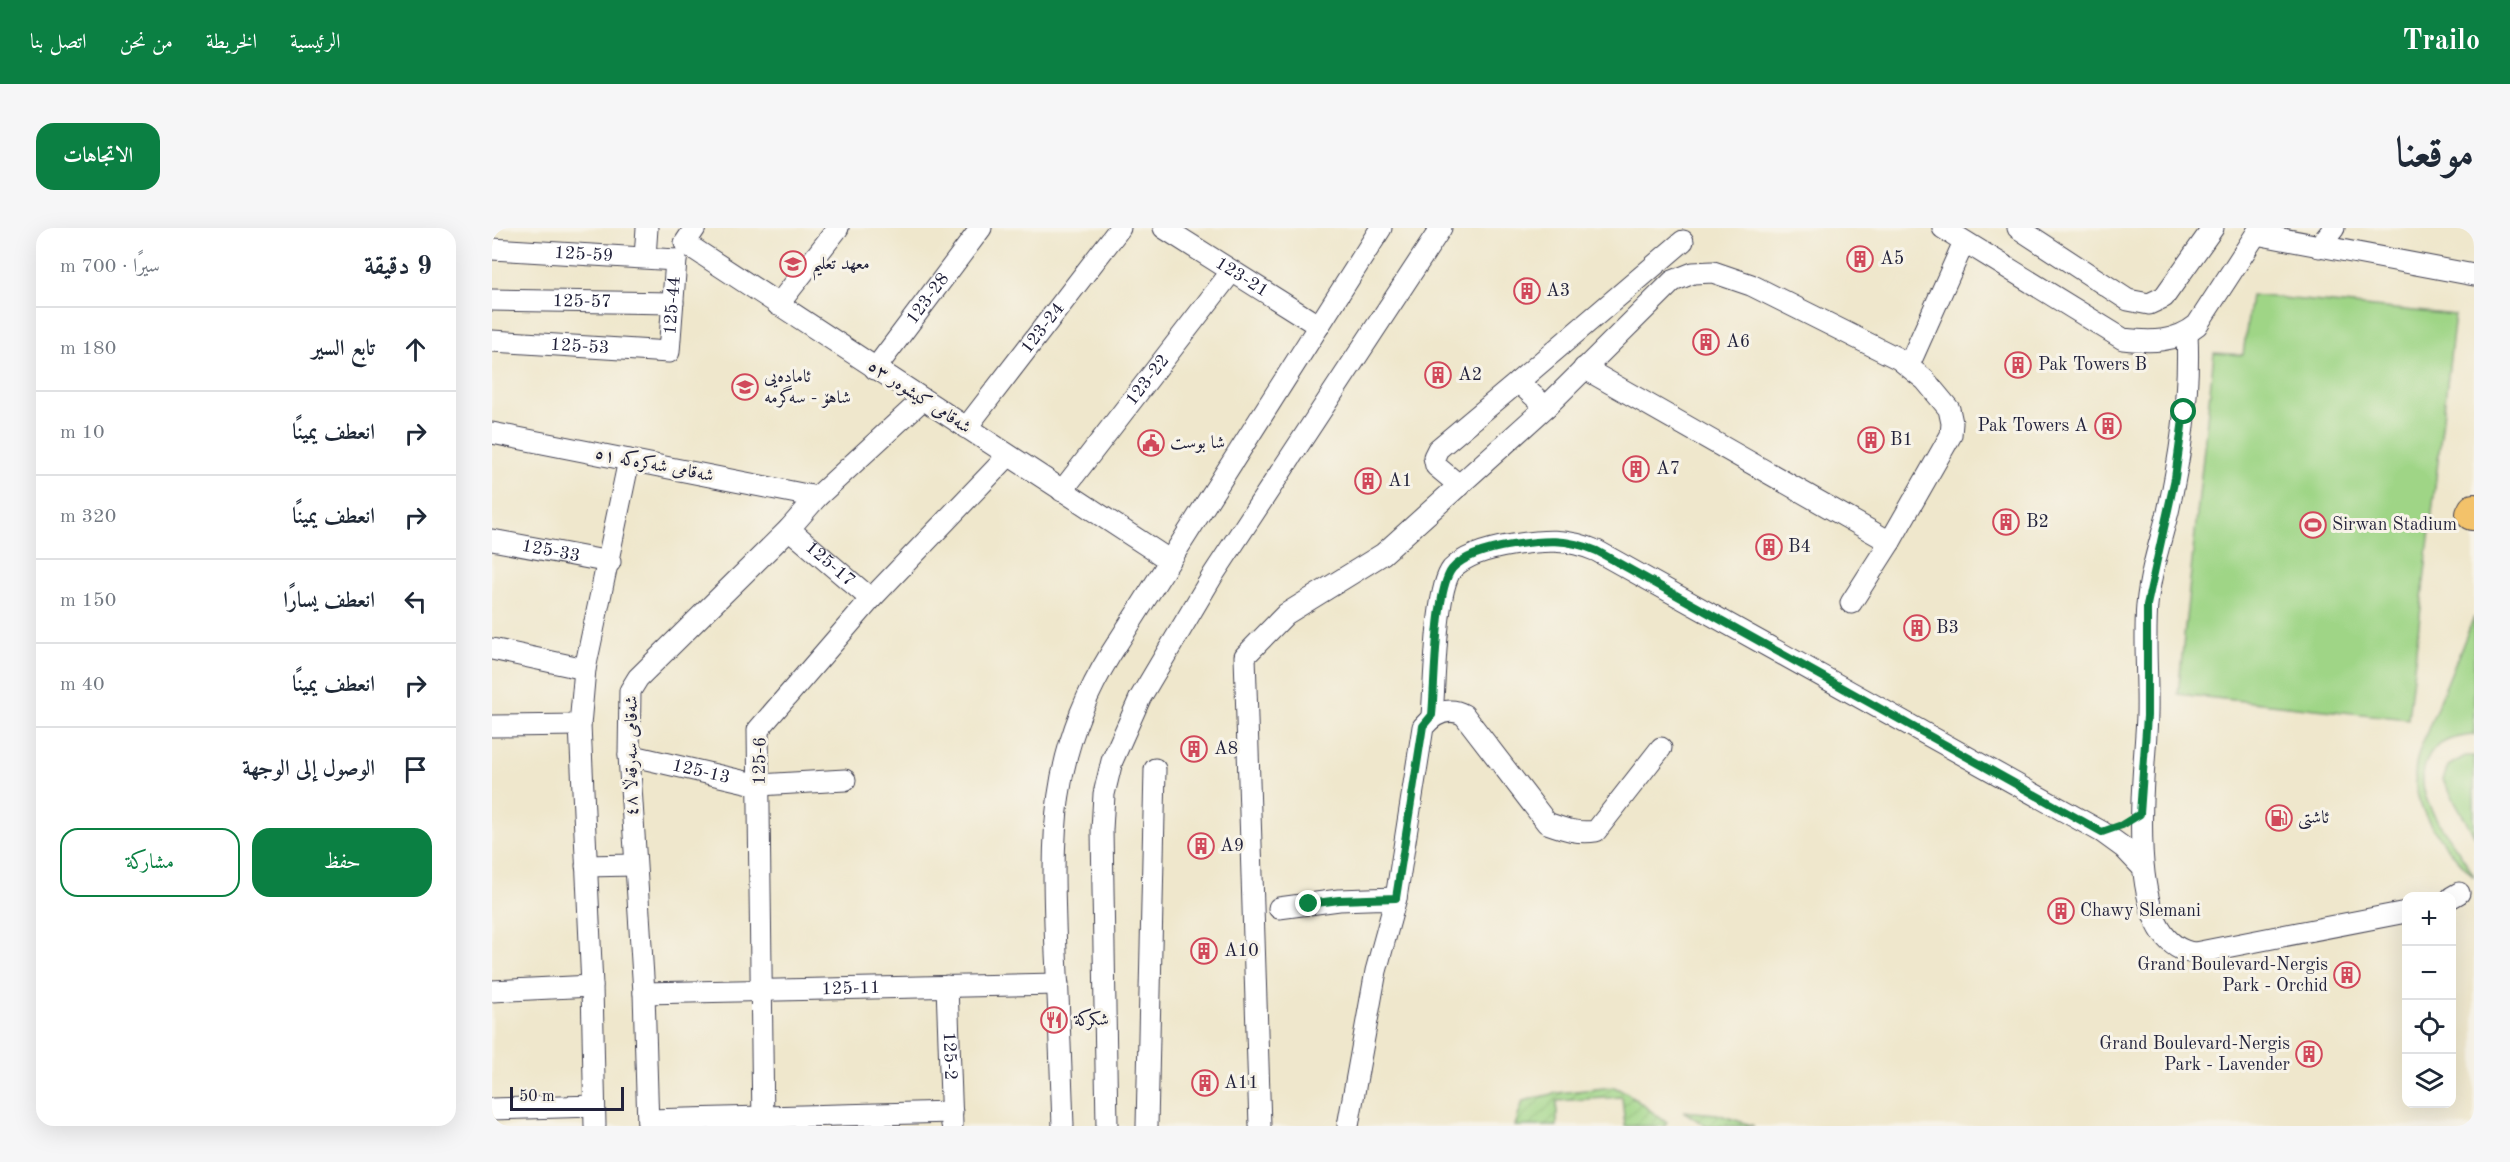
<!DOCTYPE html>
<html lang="ar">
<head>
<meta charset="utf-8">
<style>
	body { margin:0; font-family:"Old Standard TT",Amiri,serif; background:#f6f6f7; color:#1f2937; direction:rtl }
	.controls { position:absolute; right:18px; bottom:18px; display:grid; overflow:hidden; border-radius:12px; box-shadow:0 6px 24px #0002 }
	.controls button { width:54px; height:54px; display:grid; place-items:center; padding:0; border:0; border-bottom:2px solid #e0e1e3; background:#fff; color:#1f2937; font:30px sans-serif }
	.scale { position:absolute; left:18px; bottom:15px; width:114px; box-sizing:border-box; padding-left:6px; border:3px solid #22223b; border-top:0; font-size:16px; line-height:21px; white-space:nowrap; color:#22223b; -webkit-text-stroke:4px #f7f3e8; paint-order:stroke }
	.stop { position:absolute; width:18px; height:18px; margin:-14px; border:4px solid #0b8043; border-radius:50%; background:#fff }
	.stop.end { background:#0b8043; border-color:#fff; box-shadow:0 2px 6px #0008 }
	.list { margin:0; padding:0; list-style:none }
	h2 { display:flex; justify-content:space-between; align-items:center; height:78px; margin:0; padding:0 24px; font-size:26px }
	h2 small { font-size:20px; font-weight:400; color:#747a83 }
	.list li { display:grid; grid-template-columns:39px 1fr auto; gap:18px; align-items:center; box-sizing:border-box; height:84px; padding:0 24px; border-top:2px solid #e0e1e3 }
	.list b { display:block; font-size:22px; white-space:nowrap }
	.list em { font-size:20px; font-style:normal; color:#747a83 }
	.actions { display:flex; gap:12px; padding:18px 24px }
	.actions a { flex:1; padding:14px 0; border:2px solid #0b8043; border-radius:18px; text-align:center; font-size:21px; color:#0b8043 }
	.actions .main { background:#0b8043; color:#fff }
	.icon { flex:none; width:33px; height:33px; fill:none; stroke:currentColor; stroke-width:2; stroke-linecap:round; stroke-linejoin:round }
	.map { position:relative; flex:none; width:1982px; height:898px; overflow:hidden; direction:ltr; border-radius:18px }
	header { display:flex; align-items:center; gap:36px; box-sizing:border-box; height:84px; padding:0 30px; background:#0b8043; color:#fff }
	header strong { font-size:28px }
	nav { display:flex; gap:33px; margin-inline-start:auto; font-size:21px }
	.intro { display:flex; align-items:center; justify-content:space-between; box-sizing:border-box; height:144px; padding:0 36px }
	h1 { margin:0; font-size:42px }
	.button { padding:15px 27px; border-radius:18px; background:#0b8043; color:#fff; font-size:21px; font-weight:700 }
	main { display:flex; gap:36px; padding:0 36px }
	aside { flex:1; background:#fff; border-radius:18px; box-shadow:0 6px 24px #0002 }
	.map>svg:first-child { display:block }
	.park { fill:#9fd586; stroke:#607c60; stroke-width:1.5 }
	.garden { fill:url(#garden-furrows); stroke:#607c60; stroke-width:1.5 }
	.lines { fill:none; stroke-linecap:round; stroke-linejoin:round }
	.minor-casing { stroke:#414051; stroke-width:23 }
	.highway-casing { stroke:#414051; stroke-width:34 }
	.minor { stroke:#fff; stroke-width:21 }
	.highway { stroke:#f3c26a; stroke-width:32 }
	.route { stroke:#0b8043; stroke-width:8 }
	.labels { text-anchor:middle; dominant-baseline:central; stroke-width:6; stroke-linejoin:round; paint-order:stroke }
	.street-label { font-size:18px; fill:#22223b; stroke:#f7f3e8 }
	.poi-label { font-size:18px; fill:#22223b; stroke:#f7f3e8; text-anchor:start }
</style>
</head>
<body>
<header>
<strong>Trailo</strong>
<nav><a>الرئيسية</a><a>الخريطة</a><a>من نحن</a><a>اتصل بنا</a></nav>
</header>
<div class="intro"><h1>موقعنا</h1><a class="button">الاتجاهات</a></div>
<main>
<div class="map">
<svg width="1982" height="898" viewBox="0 0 1982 898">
	<defs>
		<pattern id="garden-furrows" width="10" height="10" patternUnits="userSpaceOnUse" patternTransform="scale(1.5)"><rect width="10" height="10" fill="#9fd586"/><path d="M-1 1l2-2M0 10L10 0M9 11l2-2" fill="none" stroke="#89b775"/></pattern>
	</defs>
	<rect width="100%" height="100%" fill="#f7f3e8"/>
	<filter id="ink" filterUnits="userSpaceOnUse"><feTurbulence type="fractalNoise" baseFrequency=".0167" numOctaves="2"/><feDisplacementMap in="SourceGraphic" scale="12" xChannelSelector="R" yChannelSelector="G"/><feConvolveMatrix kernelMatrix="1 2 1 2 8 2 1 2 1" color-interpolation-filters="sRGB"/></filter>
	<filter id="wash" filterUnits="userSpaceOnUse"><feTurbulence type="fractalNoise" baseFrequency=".008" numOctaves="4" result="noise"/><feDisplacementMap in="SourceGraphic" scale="24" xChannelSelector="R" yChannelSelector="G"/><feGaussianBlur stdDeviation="1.35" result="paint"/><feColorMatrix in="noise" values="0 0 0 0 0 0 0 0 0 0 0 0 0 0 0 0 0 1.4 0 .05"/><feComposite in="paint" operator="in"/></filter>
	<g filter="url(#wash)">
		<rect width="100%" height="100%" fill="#efe7cc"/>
		<path class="park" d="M 1759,67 L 1963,87 L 1916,491 L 1686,466 L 1722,125 L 1751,127 Z
			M 1982,389 L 1982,507 C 1963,509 1944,512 1935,532 C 1916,574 1967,614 1982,649 C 1949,614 1909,573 1928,521 Z
			M 1973,528 L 1982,528 L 1982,607 L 1951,552 L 1956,538 Z"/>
		<path class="garden" d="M 1122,859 L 1135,865 L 1175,895 L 1173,898 L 1133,898 L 1130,869 L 1065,873 L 1065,898 L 1023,898 L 1031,873 L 1065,865 Z
			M 1191,883 L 1225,886 L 1262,898 L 1214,898 Z"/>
	</g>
	<g filter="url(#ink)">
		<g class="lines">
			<g class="minor-casing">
				<g id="minor">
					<path d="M 203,0 L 193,15 L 677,332"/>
					<path id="s1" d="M 672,0 L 827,98"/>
					<path d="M 1451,0 L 1631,111 C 1658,114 1683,115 1705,97 L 1768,0"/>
					<path d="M 1526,0 L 1636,72 L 1657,76 L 1672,69 L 1721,0"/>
					<path d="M 1764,6 L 1982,47"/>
					<path d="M 1827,19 L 1842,0"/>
					<path id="s2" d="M 0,21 L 184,32"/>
					<path d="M 153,29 L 155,0"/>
					<path id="s3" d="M 0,72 L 181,75"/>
					<path d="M 286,77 L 346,0"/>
					<path d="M 1695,105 C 1698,165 1689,226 1676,284 C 1668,315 1658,345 1655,377 C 1652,413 1656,450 1655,486 C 1654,538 1627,717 1703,725 L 1914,684"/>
					<path id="s4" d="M 0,113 L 177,124 L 184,32"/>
					<path d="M 1417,137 L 1472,14"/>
					<path d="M 1092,140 L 1398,314"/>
					<path id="s5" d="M 383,141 L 489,0"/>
					<path d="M 1054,179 L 1026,154 L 1191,13"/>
					<path id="s6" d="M 474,200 L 628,0"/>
					<path d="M 0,205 L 325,269"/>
					<path d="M 968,258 L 944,238 L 942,229 L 946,221 L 1026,154"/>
					<path id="s7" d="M 570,263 L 740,43"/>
					<path id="s8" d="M 297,301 L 379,371"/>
					<path id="s9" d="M 0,312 L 118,334"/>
					<path d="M 0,421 L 93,441"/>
					<path d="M 940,487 C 943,457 943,362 960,341 C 974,326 1001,320 1020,317 C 1051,312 1075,310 1105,323 L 1610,604 L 1632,620 L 1651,640"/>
					<path d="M 0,498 L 88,497"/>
					<path id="s10" d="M 137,527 L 267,557 L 353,552"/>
					<path d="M 94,638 L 142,637"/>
					<path d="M 1960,669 L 1967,665"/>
					<path d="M 904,670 L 931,499 C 942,486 956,478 972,487 L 1055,595 C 1072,601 1086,606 1104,603 L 1169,520"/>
					<path d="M 787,680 L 847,672 L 904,670 L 884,743 L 856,898"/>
					<path id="s11" d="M 455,758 L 460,897"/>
					<path d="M 0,763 L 100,758"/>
					<path id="s12" d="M 152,765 L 566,756"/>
					<path d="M 0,881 L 102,878"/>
					<path d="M 156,892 L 460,884"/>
					<path d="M 103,898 L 100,758 L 88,497 L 93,441 L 137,232"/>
					<path d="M 156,898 L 152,765 L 137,527 L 138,463 L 146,450 L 297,301 L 325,269 L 430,172"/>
					<path d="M 271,898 L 266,502 L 379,371 L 516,228"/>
					<path d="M 571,898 C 569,840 567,783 564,725 C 560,611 556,528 618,427 L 889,0"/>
					<path d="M 615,898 L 610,602 L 612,566 L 620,533 L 648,470 L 721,347 L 949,0"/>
					<path d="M 655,898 L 663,541"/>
					<path d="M 768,898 L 753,428 L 794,386 L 891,326 L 1054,179 L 1181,53 L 1201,45 L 1221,44 L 1259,57 L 1407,131 L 1433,152 L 1457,181 L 1460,195 L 1459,207 L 1398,314 L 1359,375"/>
				</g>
			</g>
			<g class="highway-casing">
				<path id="highway" d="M 1980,286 L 1982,282"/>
			</g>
			<use href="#minor" class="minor"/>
			<use href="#highway" class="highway"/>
		</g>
	</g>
	<g class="lines" filter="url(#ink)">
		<path class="route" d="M 817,676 L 847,672 L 904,670 L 931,498 L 940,487 C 943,457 943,362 960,341 C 973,326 1001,320 1020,317 C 1051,312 1075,310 1105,323 L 1610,604 L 1630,597 L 1648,586 L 1655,488 L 1655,377 L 1683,250 L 1692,184"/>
	</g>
	<defs>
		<g id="building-ring" transform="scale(1.35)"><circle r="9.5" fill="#f7f3e8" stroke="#d1495b" stroke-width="1.5"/><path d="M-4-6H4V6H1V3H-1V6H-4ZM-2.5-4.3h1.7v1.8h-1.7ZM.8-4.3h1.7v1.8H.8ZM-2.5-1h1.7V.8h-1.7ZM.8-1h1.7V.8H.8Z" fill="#d1495b"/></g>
		<g id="school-ring" transform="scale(1.35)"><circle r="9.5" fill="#f7f3e8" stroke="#d1495b" stroke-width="1.5"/><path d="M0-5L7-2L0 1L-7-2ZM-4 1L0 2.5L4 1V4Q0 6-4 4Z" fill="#d1495b"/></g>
		<g id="civic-ring" transform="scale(1.35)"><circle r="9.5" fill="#f7f3e8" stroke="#d1495b" stroke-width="1.5"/><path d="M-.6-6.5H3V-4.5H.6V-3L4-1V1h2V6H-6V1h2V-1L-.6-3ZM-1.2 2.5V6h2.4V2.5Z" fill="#d1495b"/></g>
		<g id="stadium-ring" transform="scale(1.35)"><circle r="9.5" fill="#f7f3e8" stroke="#d1495b" stroke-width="1.5"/><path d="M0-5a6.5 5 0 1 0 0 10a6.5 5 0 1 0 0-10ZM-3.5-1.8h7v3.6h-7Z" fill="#d1495b"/></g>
		<g id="fuel-ring" transform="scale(1.35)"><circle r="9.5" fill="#f7f3e8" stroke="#d1495b" stroke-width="1.5"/><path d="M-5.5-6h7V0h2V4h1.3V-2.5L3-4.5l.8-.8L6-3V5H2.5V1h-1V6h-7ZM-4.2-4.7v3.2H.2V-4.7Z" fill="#d1495b"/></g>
		<g id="restaurant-ring" transform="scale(1.35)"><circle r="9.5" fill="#f7f3e8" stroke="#d1495b" stroke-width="1.5"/><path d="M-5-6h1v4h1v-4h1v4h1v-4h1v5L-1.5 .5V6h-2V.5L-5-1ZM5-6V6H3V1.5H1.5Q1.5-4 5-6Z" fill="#d1495b"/></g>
	</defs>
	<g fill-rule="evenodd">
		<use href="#building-ring" x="1368" y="31"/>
		<use href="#school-ring" x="301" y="36"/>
		<use href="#building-ring" x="1035" y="63"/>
		<use href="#building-ring" x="1214" y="114"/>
		<use href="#building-ring" x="1526" y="137"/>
		<use href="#building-ring" x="946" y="147"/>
		<use href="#school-ring" x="253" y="159"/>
		<use href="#building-ring" x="1616" y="198"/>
		<use href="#building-ring" x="1379" y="212"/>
		<use href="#civic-ring" x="659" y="215"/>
		<use href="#building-ring" x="1144" y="241"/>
		<use href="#building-ring" x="876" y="253"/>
		<use href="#building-ring" x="1514" y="294"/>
		<use href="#stadium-ring" x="1821" y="297"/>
		<use href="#building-ring" x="1277" y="319"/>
		<use href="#building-ring" x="1425" y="400"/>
		<use href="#building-ring" x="702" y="521"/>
		<use href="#fuel-ring" x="1787" y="590"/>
		<use href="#building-ring" x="709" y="618"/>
		<use href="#building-ring" x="1569" y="683"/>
		<use href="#building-ring" x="712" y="723"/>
		<use href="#building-ring" x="1855" y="747"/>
		<use href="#restaurant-ring" x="562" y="792"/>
		<use href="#building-ring" x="1817" y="826"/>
		<use href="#building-ring" x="713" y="855"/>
	</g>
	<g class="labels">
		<g class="street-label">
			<text stroke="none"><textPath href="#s2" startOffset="92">125-59</textPath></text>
			<text stroke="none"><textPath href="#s1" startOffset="92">123-21</textPath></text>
			<text stroke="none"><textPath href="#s5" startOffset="88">123-28</textPath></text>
			<text stroke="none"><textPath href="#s3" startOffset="90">125-57</textPath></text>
			<text stroke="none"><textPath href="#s4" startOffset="224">125-44</textPath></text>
			<text stroke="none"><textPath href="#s6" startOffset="126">123-24</textPath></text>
			<text stroke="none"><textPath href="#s4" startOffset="88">125-53</textPath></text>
			<text stroke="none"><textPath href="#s7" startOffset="140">123-22</textPath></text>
			<text transform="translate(427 169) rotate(33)">شەقامی کیشوەر ٥٣</text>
			<text transform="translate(162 237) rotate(11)">شەقامی شەکرەکە ٥١</text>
			<text stroke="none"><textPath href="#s9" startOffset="60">125-33</textPath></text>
			<text stroke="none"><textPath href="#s8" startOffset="54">125-17</textPath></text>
			<text transform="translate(140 528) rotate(-90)">شەقامی سەرقەڵا ٤٨</text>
			<text transform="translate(268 533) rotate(-89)">125-6</text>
			<text stroke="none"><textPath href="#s10" startOffset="74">125-13</textPath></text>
			<text stroke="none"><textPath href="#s12" startOffset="207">125-11</textPath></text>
			<text stroke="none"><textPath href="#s11" startOffset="70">125-2</textPath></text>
		</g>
		<g class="poi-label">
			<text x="1388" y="31">A5</text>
			<text x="320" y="36">معهد تعليم</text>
			<text x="1054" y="63">A3</text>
			<text x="1234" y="114">A6</text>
			<text x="1546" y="137">Pak Towers B</text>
			<text x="966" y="147">A2</text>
			<text x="272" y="149">ئامادەیی<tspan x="272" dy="21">شاهۆ - سەگرمە</tspan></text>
			<text x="1596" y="198" text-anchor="end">Pak Towers A</text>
			<text x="1398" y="212">B1</text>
			<text x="678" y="215">شا بوست</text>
			<text x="1164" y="241">A7</text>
			<text x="896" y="253">A1</text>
			<text x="1534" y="294">B2</text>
			<text x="1840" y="297">Sirwan Stadium</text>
			<text x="1296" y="319">B4</text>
			<text x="1444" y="400">B3</text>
			<text x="722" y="521">A8</text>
			<text x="1806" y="590">ئاشتی</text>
			<text x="728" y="618">A9</text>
			<text x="1588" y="683">Chawy Slemani</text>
			<text x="732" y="723">A10</text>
			<text x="1836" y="737" text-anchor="end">Grand Boulevard-Nergis<tspan x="1836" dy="21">Park - Orchid</tspan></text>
			<text x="582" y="792">شكركة</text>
			<text x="1798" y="816" text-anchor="end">Grand Boulevard-Nergis<tspan x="1798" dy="21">Park - Lavender</tspan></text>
			<text x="732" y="855">A11</text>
		</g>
	</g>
</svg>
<div class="controls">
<button>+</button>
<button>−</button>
<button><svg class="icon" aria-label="locate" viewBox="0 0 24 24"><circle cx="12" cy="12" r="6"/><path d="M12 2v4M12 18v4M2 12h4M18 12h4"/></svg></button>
<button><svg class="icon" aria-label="layers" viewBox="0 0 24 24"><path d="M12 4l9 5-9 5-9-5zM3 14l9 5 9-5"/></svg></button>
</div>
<div class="scale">50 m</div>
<div class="stop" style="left:1692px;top:184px"></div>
<div class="stop end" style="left:817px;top:676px"></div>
</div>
<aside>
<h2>9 دقيقة<small>سيرًا · 700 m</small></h2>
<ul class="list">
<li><svg class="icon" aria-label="ahead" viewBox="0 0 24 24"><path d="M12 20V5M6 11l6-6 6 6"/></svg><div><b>تابع السير</b></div><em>180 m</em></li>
<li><svg class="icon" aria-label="right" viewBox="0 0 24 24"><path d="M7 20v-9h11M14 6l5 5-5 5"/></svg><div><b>انعطف يمينًا</b></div><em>10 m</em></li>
<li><svg class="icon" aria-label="right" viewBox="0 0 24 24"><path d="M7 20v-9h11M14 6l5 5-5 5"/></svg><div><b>انعطف يمينًا</b></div><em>320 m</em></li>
<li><svg class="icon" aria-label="left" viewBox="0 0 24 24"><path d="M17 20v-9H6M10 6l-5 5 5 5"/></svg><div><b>انعطف يسارًا</b></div><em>150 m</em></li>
<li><svg class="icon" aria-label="right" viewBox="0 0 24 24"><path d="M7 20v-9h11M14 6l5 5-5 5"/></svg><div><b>انعطف يمينًا</b></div><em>40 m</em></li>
<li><svg class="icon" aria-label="arrive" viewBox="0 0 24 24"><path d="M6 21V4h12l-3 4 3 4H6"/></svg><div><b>الوصول إلى الوجهة</b></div></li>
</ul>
<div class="actions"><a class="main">حفظ</a><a>مشاركة</a></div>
</aside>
</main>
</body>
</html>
